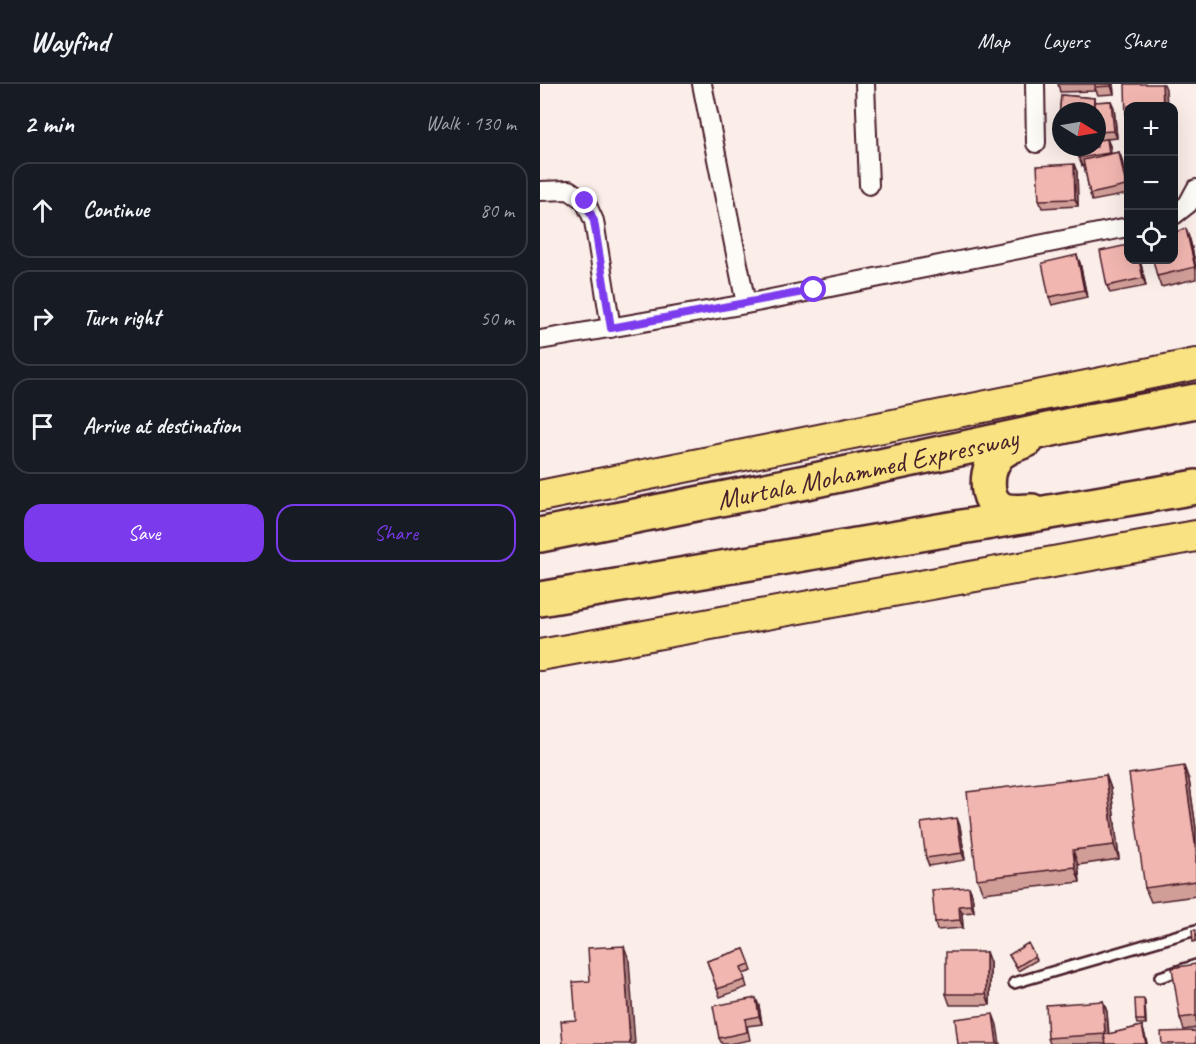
<!DOCTYPE html>
<html lang="en">
<head>
<meta charset="utf-8">
<style>
	body { margin:0; font-family:Caveat,sans-serif; background:#20242c; color:#f1f3f6 }
	.controls { position:absolute; right:18px; top:18px; display:grid; overflow:hidden; border-radius:12px; box-shadow:0 6px 24px #0002 }
	.controls button { width:54px; height:54px; display:grid; place-items:center; padding:0; border:0; border-bottom:2px solid #363941; background:#171b24; color:#f1f3f6; font:30px sans-serif }
	.compass { position:absolute; left:512px; top:18px; width:54px; height:54px; border-radius:50%; background:#171b24; box-shadow:0 6px 24px #0002; rotate:101deg }
	.stop { position:absolute; width:18px; height:18px; margin:-14px; border:4px solid #7c3aed; border-radius:50%; background:#fff }
	.stop.end { background:#7c3aed; border-color:#fff; box-shadow:0 2px 6px #0008 }
	.list { margin:0; padding:0; list-style:none }
	h2 { display:flex; justify-content:space-between; align-items:center; height:78px; margin:0; padding:0 24px; font-size:26px }
	h2 small { font-size:20px; font-weight:400; color:#9ea1a6 }
	.list li { display:grid; grid-template-columns:39px 1fr auto; gap:18px; align-items:center; box-sizing:border-box; height:96px; margin:0 12px 12px; padding:0 12px; border:2px solid #363941; border-radius:18px }
	.list b { display:block; font-size:22px; white-space:nowrap }
	.list em { font-size:20px; font-style:normal; color:#9ea1a6 }
	.actions { display:flex; gap:12px; padding:18px 24px }
	.actions a { flex:1; padding:14px 0; border:2px solid #7c3aed; border-radius:18px; text-align:center; font-size:21px; color:#7c3aed }
	.actions .main { background:#7c3aed; color:#fff }
	.icon { flex:none; width:33px; height:33px; fill:none; stroke:currentColor; stroke-width:2; stroke-linecap:round; stroke-linejoin:round }
	.map { position:relative; flex:none; width:656px; height:960px; overflow:hidden }
	header { display:flex; align-items:center; gap:36px; box-sizing:border-box; height:84px; padding:0 30px; background:#171b24; border-bottom:2px solid #363941 }
	header strong { font-size:28px }
	nav { display:flex; gap:33px; margin-inline-start:auto; font-size:21px }
	main { display:flex }
	aside { flex:1; background:#171b24 }
	.map>svg:first-child { display:block }
	.lines { fill:none; stroke-linecap:round; stroke-linejoin:round }
	.service-casing { stroke:#4a1f2b; stroke-width:14 }
	.minor-casing { stroke:#4a1f2b; stroke-width:22 }
	.primary-casing { stroke:#4a1f2b; stroke-width:34 }
	.motorway-casing { stroke:#4a1f2b; stroke-width:38 }
	.service { stroke:#fdfcf7; stroke-width:9 }
	.minor { stroke:#fdfcf7; stroke-width:18 }
	.primary { stroke:#f8e281; stroke-width:30 }
	.motorway { stroke:#f8e281; stroke-width:33 }
	.wall { fill:#d09d97; stroke:#4a1f2b; stroke-width:1.5 }
	.shaded-wall { fill:#a97f7b; stroke:#4a1f2b; stroke-width:1.5 }
	.building { fill:#f2b6b0; stroke:#4a1f2b; stroke-width:1.5 }
	.route { stroke:#7c3aed; stroke-width:8 }
	.labels { text-anchor:middle; dominant-baseline:central; stroke-width:6; stroke-linejoin:round; paint-order:stroke }
	.street-label { font-size:28px; fill:#4a1f2b; stroke:#fdfcf7 }
</style>
</head>
<body>
<header>
<strong>Wayfind</strong>
<nav><a>Map</a><a>Layers</a><a>Share</a></nav>
</header>
<main>
<aside>
<h2>2 min<small>Walk · 130 m</small></h2>
<ul class="list">
<li><svg class="icon" aria-label="ahead" viewBox="0 0 24 24"><path d="M12 20V5M6 11l6-6 6 6"/></svg><div><b>Continue</b></div><em>80 m</em></li>
<li><svg class="icon" aria-label="right" viewBox="0 0 24 24"><path d="M7 20v-9h11M14 6l5 5-5 5"/></svg><div><b>Turn right</b></div><em>50 m</em></li>
<li><svg class="icon" aria-label="arrive" viewBox="0 0 24 24"><path d="M6 21V4h12l-3 4 3 4H6"/></svg><div><b>Arrive at destination</b></div></li>
</ul>
<div class="actions"><a class="main">Save</a><a>Share</a></div>
</aside>
<div class="map">
<svg width="656" height="960" viewBox="0 0 656 960">
	<rect width="100%" height="100%" fill="#fbeee9"/>
	<filter id="ink" filterUnits="userSpaceOnUse"><feTurbulence type="fractalNoise" baseFrequency=".0167" numOctaves="2"/><feDisplacementMap in="SourceGraphic" scale="12" xChannelSelector="R" yChannelSelector="G"/><feConvolveMatrix kernelMatrix="1 2 1 2 8 2 1 2 1" color-interpolation-filters="sRGB"/></filter>
	<g filter="url(#ink)">
		<g class="lines">
			<g class="service-casing">
				<path id="service" d="M 620,893 L 656,881
					M 474,899 L 656,846"/>
			</g>
			<g class="minor-casing">
				<path id="minor" d="M 162,0 L 206,220
					M 325,0 L 329,101
					M 495,0 L 496,59
					M 0,107 L 29,106 L 45,117 L 54,137 L 71,244
					M 634,131 L 648,120 L 656,105
					M 0,256 L 206,220 L 588,143"/>
			</g>
			<g class="primary-casing">
				<path id="primary" d="M 0,412 L 656,280
					M 0,571 L 656,452"/>
			</g>
			<g class="motorway-casing">
				<g id="motorway">
					<path d="M 487,356 C 478,359 468,363 461,368 C 445,381 442,418 464,426 C 473,429 483,427 492,427"/>
					<path id="s1" d="M 0,451 L 271,397 L 540,339 L 656,317"/>
					<path d="M 0,515 L 656,403"/>
				</g>
			</g>
			<use href="#service" class="service"/>
			<use href="#minor" class="minor"/>
			<use href="#primary" class="primary"/>
			<use href="#motorway" class="motorway"/>
		</g>
		<path class="wall" d="M 518,0 L 573,0 L 574,10 L 558,11 L 555,4 L 555,7 L 520,8 Z
			M 521,11 L 554,14 L 556,18 L 571,17 L 574,24 L 577,54 L 567,55 L 570,62 L 571,70 L 579,68 L 582,76 L 588,110 L 552,117 L 550,110 L 544,81 L 542,82 L 539,74 L 538,63 L 557,63 L 557,56 L 560,56 L 557,48 L 557,27 L 521,27 L 521,55 L 518,47 Z
			M 537,88 L 538,122 L 502,124 L 499,116 Z
			M 650,156 L 656,182 L 656,195 L 621,203 L 617,192 Z
			M 600,176 L 606,202 L 570,209 L 567,202 Z
			M 540,179 L 547,213 L 512,221 L 509,213 Z
			M 566,691 L 571,705 L 579,775 L 538,781 L 540,798 L 443,809 L 437,795 Z
			M 649,696 L 656,744 L 656,812 L 611,818 L 605,804 Z
			M 420,742 L 425,776 L 389,782 L 386,774 Z
			M 429,803 L 432,810 L 434,828 L 422,829 L 423,844 L 397,846 L 395,838 Z
			M 204,865 L 212,887 L 203,890 L 207,903 L 180,913 L 167,877 Z
			M 446,868 L 450,879 L 450,921 L 410,921 L 406,910 Z
			M 469,871 L 495,872 L 497,876 L 478,887 Z
			M 656,880 L 656,944 L 644,946 L 640,934 Z
			M 563,917 L 567,928 L 569,950 L 602,942 L 607,960 L 510,960 L 508,954 Z
			M 605,919 L 606,940 L 597,940 L 596,936 Z
			M 219,922 L 222,940 L 207,942 L 210,956 L 189,960 L 182,960 L 179,954 Z"/>
		<path class="shaded-wall" d="M 571,0 L 573,0 L 574,10 L 571,2 Z
			M 622,0 L 624,0 L 626,5 L 627,22 L 623,22 Z
			M 571,17 L 574,24 L 577,54 L 574,47 Z
			M 567,55 L 570,62 L 572,77 L 569,69 Z
			M 579,68 L 582,76 L 588,108 L 586,102 Z
			M 534,80 L 537,88 L 538,122 L 535,115 Z
			M 646,145 L 650,156 L 656,182 L 656,186 Z
			M 537,171 L 540,179 L 547,213 L 544,206 Z
			M 599,176 L 600,176 L 606,202 L 603,194 Z
			M 644,682 L 649,696 L 656,744 L 656,766 Z
			M 566,691 L 571,705 L 579,775 L 574,761 Z
			M 417,734 L 420,742 L 425,776 L 422,769 Z
			M 533,766 L 538,781 L 540,798 L 535,783 Z
			M 429,803 L 432,810 L 434,828 L 431,821 Z
			M 419,822 L 422,829 L 423,844 L 420,836 Z
			M 84,862 L 89,876 L 95,960 L 90,960 Z
			M 446,868 L 450,879 L 450,921 L 446,910 Z
			M 216,914 L 219,922 L 222,940 L 219,932 Z
			M 604,915 L 605,919 L 606,940 L 605,936 Z
			M 563,917 L 567,928 L 569,960 L 565,950 Z
			M 453,930 L 457,941 L 460,960 L 457,960 Z
			M 602,942 L 606,954 L 607,960 L 606,960 Z"/>
		<path class="building" d="M 555,0 L 571,0 L 571,2 L 555,3 Z
			M 585,0 L 622,0 L 623,22 L 588,22 L 588,37 L 586,37 Z
			M 521,11 L 554,14 L 553,27 L 521,27 L 521,48 L 518,47 Z
			M 571,17 L 574,47 L 557,48 L 557,27 L 555,27 L 554,18 Z
			M 567,55 L 569,69 L 539,74 L 538,63 L 557,63 L 557,56 Z
			M 579,68 L 586,102 L 550,110 L 543,76 Z
			M 534,80 L 535,115 L 499,116 L 497,82 Z
			M 646,145 L 655,183 L 617,192 L 613,176 L 633,176 L 633,148 Z
			M 588,161 L 588,176 L 599,176 L 603,194 L 567,202 L 560,167 Z
			M 537,171 L 544,206 L 509,213 L 502,179 Z
			M 644,682 L 656,766 L 656,797 L 605,804 L 589,690 Z
			M 566,691 L 574,761 L 533,766 L 535,783 L 437,795 L 427,708 Z
			M 417,734 L 422,769 L 386,774 L 381,739 Z
			M 429,803 L 431,821 L 419,822 L 420,836 L 395,838 L 392,806 Z
			M 652,846 L 656,846 L 656,857 L 653,858 Z
			M 488,859 L 495,872 L 477,883 L 469,871 Z
			M 84,862 L 90,960 L 23,960 L 21,937 L 36,936 L 33,898 L 50,897 L 48,864 Z
			M 204,865 L 210,880 L 201,883 L 205,896 L 177,905 L 167,877 Z
			M 406,868 L 446,868 L 446,910 L 406,910 Z
			M 656,880 L 656,932 L 640,934 L 632,884 Z
			M 216,914 L 219,932 L 205,935 L 207,948 L 179,954 L 173,922 Z
			M 595,915 L 604,915 L 605,936 L 596,936 Z
			M 563,917 L 565,950 L 508,954 L 506,921 Z
			M 453,930 L 457,960 L 418,960 L 415,935 Z
			M 602,942 L 606,960 L 566,960 L 564,951 Z
			M 656,947 L 656,960 L 622,960 L 621,948 Z"/>
	</g>
	<g class="lines" filter="url(#ink)">
		<path class="route" d="M 45,117 L 54,137 L 71,244 L 274,206"/>
	</g>
	<g class="labels">
		<g class="street-label">
			<text stroke="none"><textPath href="#s1" startOffset="334">Murtala Mohammed Expressway</textPath></text>
		</g>
	</g>
</svg>
<div class="controls">
<button>+</button>
<button>−</button>
<button><svg class="icon" aria-label="locate" viewBox="0 0 24 24"><circle cx="12" cy="12" r="6"/><path d="M12 2v4M12 18v4M2 12h4M18 12h4"/></svg></button>
</div>
<svg class="compass" viewBox="-18 -18 36 36"><path d="M0-13l5 13h-10z" fill="#e53935"/><path d="M0 13l5-13h-10z" fill="#9ea1a6"/></svg>
<div class="stop" style="left:274px;top:206px"></div>
<div class="stop end" style="left:45px;top:117px"></div>
</div>
</main>
</body>
</html>
